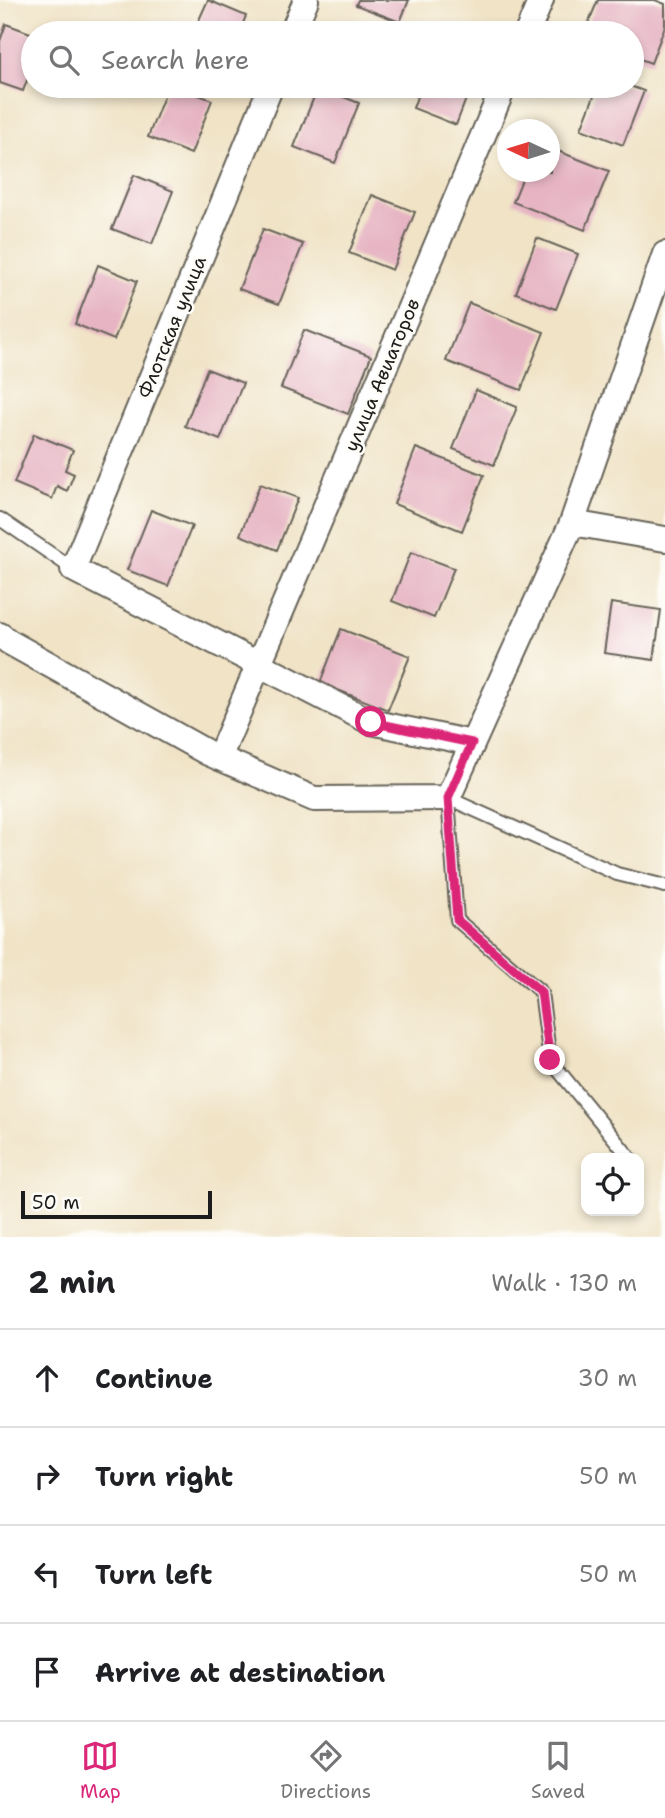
<!DOCTYPE html>
<html lang="en">
<head>
<meta charset="utf-8">
<style>
	body { margin:0; font-family:"Shantell Sans",sans-serif; background:#f2f2f2; color:#202124 }
	.controls { position:absolute; right:21px; bottom:21px; display:grid; overflow:hidden; border-radius:14px; box-shadow:0 4px 10px #0003 }
	.controls button { width:63px; height:63px; display:grid; place-items:center; padding:0; border:0; border-bottom:2px solid #e0e0e0; background:#fff; color:#202124; font:35px sans-serif }
	.compass { position:absolute; left:497px; top:119px; width:63px; height:63px; border-radius:50%; background:#fff; box-shadow:0 4px 10px #0003; rotate:274deg }
	.scale { position:absolute; left:21px; bottom:18px; width:191px; box-sizing:border-box; padding-left:7px; border:4px solid #1c1c1c; border-top:0; font-size:19px; line-height:24px; white-space:nowrap; color:#1c1c1c; -webkit-text-stroke:5px #fdfcf7; paint-order:stroke }
	.stop { position:absolute; width:21px; height:21px; margin:-16px; border:5px solid #db2777; border-radius:50%; background:#fff }
	.stop.end { background:#db2777; border-color:#fff; box-shadow:0 2px 7px #0008 }
	.list { margin:0; padding:0; list-style:none }
	h2 { display:flex; justify-content:space-between; align-items:center; height:91px; margin:0; padding:0 28px; font-size:30px }
	h2 small { font-size:23px; font-weight:400; color:#757577 }
	.list li { display:grid; grid-template-columns:46px 1fr auto; gap:21px; align-items:center; box-sizing:border-box; height:98px; padding:0 28px; border-top:2px solid #e0e0e0 }
	.list b { display:block; font-size:26px; white-space:nowrap }
	.list em { font-size:23px; font-style:normal; color:#757577 }
	.icon { flex:none; width:38px; height:38px; fill:none; stroke:currentColor; stroke-width:2; stroke-linecap:round; stroke-linejoin:round }
	.map { position:relative; flex:none; width:665px; height:1237px; overflow:hidden }
	.search { position:absolute; background:#fff; box-shadow:0 4px 10px #0003; left:21px; right:21px; top:21px; height:77px; display:flex; align-items:center; gap:18px; box-sizing:border-box; padding:0 24px; border-radius:38px; color:#757577; font-size:26px }
	.sheet { height:483px; background:#fff }
	nav { display:flex; justify-content:space-around; align-items:center; box-sizing:border-box; height:98px; border-top:2px solid #e0e0e0; background:#fff; font-size:19px; color:#757577 }
	nav a { display:grid; justify-items:center; gap:4px }
	nav .on { color:#db2777 }
	.map>svg:first-child { display:block }
	.building { fill:#e6b4c3 }
	.lines { fill:none; stroke-linecap:round; stroke-linejoin:round }
	.service-casing { stroke:#666258; stroke-width:16 }
	.minor-casing { stroke:#666258; stroke-width:28 }
	.service { stroke:#fff; stroke-width:12 }
	.minor { stroke:#fff; stroke-width:24 }
	.route { stroke:#db2777; stroke-width:9 }
	.labels { text-anchor:middle; dominant-baseline:central; stroke-width:5; stroke-linejoin:round; paint-order:stroke }
	.street-label { font-size:19px; fill:#1c1c1c; stroke:#fdfcf7 }
</style>
</head>
<body>
<div class="map">
<svg width="665" height="1237" viewBox="0 0 665 1237">
	<rect width="100%" height="100%" fill="#fdfcf7"/>
	<filter id="ink" filterUnits="userSpaceOnUse"><feTurbulence type="fractalNoise" baseFrequency=".0143" numOctaves="2"/><feDisplacementMap in="SourceGraphic" scale="14" xChannelSelector="R" yChannelSelector="G"/><feConvolveMatrix kernelMatrix="1 2 1 2 8 2 1 2 1" color-interpolation-filters="sRGB"/></filter>
	<filter id="wash" filterUnits="userSpaceOnUse"><feTurbulence type="fractalNoise" baseFrequency=".00686" numOctaves="4" result="noise"/><feDisplacementMap in="SourceGraphic" scale="28" xChannelSelector="R" yChannelSelector="G"/><feGaussianBlur stdDeviation="1.57" result="paint"/><feColorMatrix in="noise" values="0 0 0 0 0 0 0 0 0 0 0 0 0 0 0 0 0 1.4 0 .05"/><feComposite in="paint" operator="in"/></filter>
	<g filter="url(#wash)">
		<rect width="100%" height="100%" fill="#f0e3c6"/>
		<g id="blocks">
			<path class="building" d="M 208,0 L 246,16 L 239,33 L 193,33 Z
				M 358,0 L 409,0 L 400,22 L 356,5 Z
				M 598,0 L 655,0 L 665,4 L 665,26 L 651,63 L 632,56 L 632,33 L 584,33 Z
				M 6,24 L 33,34 L 33,64 L 23,91 L 0,83 L 0,41 Z
				M 168,86 L 175,86 L 212,100 L 191,154 L 148,137 Z
				M 421,86 L 471,86 L 456,125 L 413,108 Z
				M 598,86 L 630,86 L 644,91 L 623,145 L 581,129 Z
				M 318,87 L 359,103 L 335,163 L 294,147 Z
				M 550,148 L 609,171 L 585,230 L 513,202 L 525,172 L 550,172 Z
				M 134,175 L 173,191 L 152,244 L 112,229 Z
				M 372,195 L 415,212 L 392,270 L 349,253 Z
				M 263,229 L 303,244 L 279,304 L 239,289 Z
				M 537,238 L 578,254 L 556,309 L 516,293 Z
				M 98,265 L 137,281 L 114,340 L 75,324 Z
				M 469,303 L 544,332 L 521,390 L 446,361 Z
				M 304,330 L 371,356 L 348,414 L 281,388 Z
				M 207,369 L 243,383 L 220,440 L 185,426 Z
				M 476,390 L 517,407 L 494,465 L 453,449 Z
				M 34,434 L 73,450 L 65,470 L 74,474 L 67,491 L 57,486 L 52,499 L 14,483 Z
				M 416,448 L 484,475 L 462,531 L 394,504 Z
				M 260,484 L 298,498 L 277,550 L 240,535 Z
				M 151,510 L 192,526 L 168,586 L 127,570 Z
				M 411,552 L 454,568 L 434,618 L 392,601 Z
				M 611,603 L 661,610 L 654,660 L 604,653 Z
				M 341,629 L 410,656 L 388,710 L 320,683 Z"/>
		</g>
	</g>
	<g filter="url(#ink)">
		<use href="#blocks" fill-opacity="0" stroke="#666258" stroke-width="2"/>
		<g class="lines">
			<g class="service-casing">
				<path id="service" d="M 0,519 L 73,569
					M 630,1158 L 550,1060 L 541,992 L 457,920 L 448,798 L 617,874 L 665,886"/>
			</g>
			<g class="minor-casing">
				<path id="minor" d="M 292,33 L 306,0
					M 527,33 L 541,0
					M 271,86 L 73,569 L 371,722 L 472,743
					M 572,523 L 665,539
					M 0,635 L 9,642 L 208,753 L 314,799 L 448,798 L 572,523 L 665,254
					M 219,758 L 504,86"/>
			</g>
			<use href="#service" class="service"/>
			<use href="#minor" class="minor"/>
		</g>
	</g>
	<g class="lines" filter="url(#ink)">
		<path class="route" d="M 371,722 L 472,743 L 448,798 L 457,920 L 541,992 L 550,1060"/>
	</g>
	<g class="labels">
		<g class="street-label">
			<text transform="translate(172 327) rotate(-68)">Флотская улица</text>
			<text transform="translate(382 375) rotate(-67)">улица Авиаторов</text>
		</g>
	</g>
</svg>
<div class="controls">
<button><svg class="icon" aria-label="locate" viewBox="0 0 24 24"><circle cx="12" cy="12" r="6"/><path d="M12 2v4M12 18v4M2 12h4M18 12h4"/></svg></button>
</div>
<svg class="compass" viewBox="-18 -18 36 36"><path d="M0-13l5 13h-10z" fill="#e53935"/><path d="M0 13l5-13h-10z" fill="#757577"/></svg>
<div class="scale">50 m</div>
<div class="stop" style="left:371px;top:722px"></div>
<div class="stop end" style="left:550px;top:1060px"></div>
<div class="search"><svg class="icon" aria-label="search" viewBox="0 0 24 24"><circle cx="10" cy="10" r="6"/><path d="M15 15l6 6"/></svg>Search here</div>
</div>
<section class="sheet">
<h2>2 min<small>Walk · 130 m</small></h2>
<ul class="list">
<li><svg class="icon" aria-label="ahead" viewBox="0 0 24 24"><path d="M12 20V5M6 11l6-6 6 6"/></svg><div><b>Continue</b></div><em>30 m</em></li>
<li><svg class="icon" aria-label="right" viewBox="0 0 24 24"><path d="M7 20v-9h11M14 6l5 5-5 5"/></svg><div><b>Turn right</b></div><em>50 m</em></li>
<li><svg class="icon" aria-label="left" viewBox="0 0 24 24"><path d="M17 20v-9H6M10 6l-5 5 5 5"/></svg><div><b>Turn left</b></div><em>50 m</em></li>
<li><svg class="icon" aria-label="arrive" viewBox="0 0 24 24"><path d="M6 21V4h12l-3 4 3 4H6"/></svg><div><b>Arrive at destination</b></div></li>
</ul>
</section>
<nav>
<a class="on"><svg class="icon" aria-label="map" viewBox="0 0 24 24"><path d="M3 6l6-2 6 2 6-2v14l-6 2-6-2-6 2zM9 4v14M15 6v14"/></svg>Map</a>
<a><svg class="icon" aria-label="directions" viewBox="0 0 24 24"><path d="M12 3l9 9-9 9-9-9zM9 14v-3h6M13 9l2 2-2 2"/></svg>Directions</a>
<a><svg class="icon" aria-label="saved" viewBox="0 0 24 24"><path d="M7 4h10v16l-5-4-5 4z"/></svg>Saved</a>
</nav>
</body>
</html>
